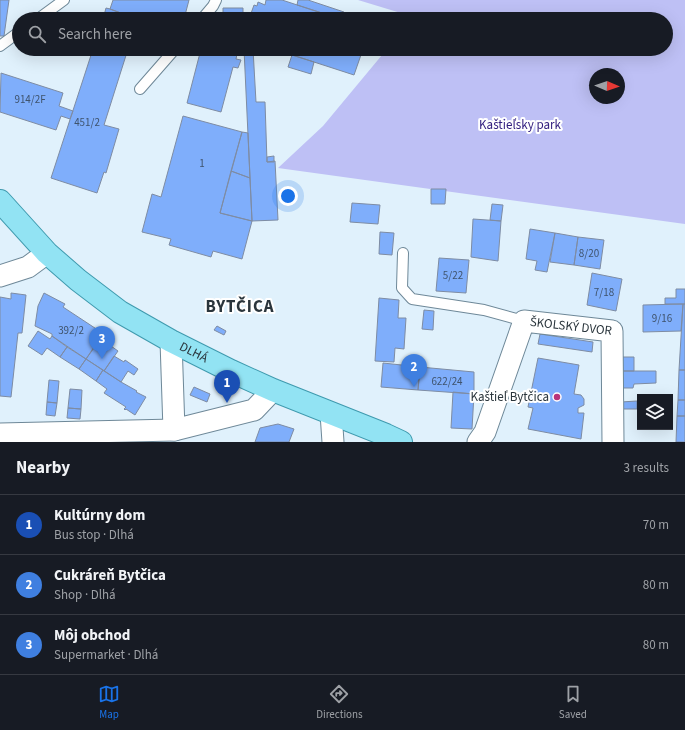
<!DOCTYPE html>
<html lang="en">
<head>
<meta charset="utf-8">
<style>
	body { margin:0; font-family:"Source Sans 3",sans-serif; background:#242831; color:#f1f3f6 }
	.controls { position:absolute; right:12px; bottom:12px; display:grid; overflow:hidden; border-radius:0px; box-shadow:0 4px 16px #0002 }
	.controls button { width:36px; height:36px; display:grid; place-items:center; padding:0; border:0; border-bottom:1px solid #363941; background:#171b24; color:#f1f3f6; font:20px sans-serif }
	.compass { position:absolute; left:589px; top:68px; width:36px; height:36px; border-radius:50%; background:#171b24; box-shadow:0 4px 16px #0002; rotate:92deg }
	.you { position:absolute; left:288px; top:196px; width:14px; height:14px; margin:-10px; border:3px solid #fff; border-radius:50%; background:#1a73e8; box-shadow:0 0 0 6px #1a73e833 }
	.badge { display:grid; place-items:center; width:26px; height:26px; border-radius:50%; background:#1a73e8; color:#fff; font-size:13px; font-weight:700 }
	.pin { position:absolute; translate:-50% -33px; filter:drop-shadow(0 1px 2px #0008) }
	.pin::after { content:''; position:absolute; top:21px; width:14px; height:12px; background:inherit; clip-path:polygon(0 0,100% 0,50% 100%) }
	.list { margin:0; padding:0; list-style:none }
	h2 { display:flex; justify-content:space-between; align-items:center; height:52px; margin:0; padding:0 16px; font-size:17px }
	h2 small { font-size:13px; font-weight:400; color:#9ea1a6 }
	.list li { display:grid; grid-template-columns:26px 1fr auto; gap:12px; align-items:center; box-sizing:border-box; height:60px; padding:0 16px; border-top:1px solid #363941 }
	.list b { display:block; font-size:15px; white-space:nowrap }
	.list p { margin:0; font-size:13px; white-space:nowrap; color:#9ea1a6 }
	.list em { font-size:13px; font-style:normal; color:#9ea1a6 }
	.icon { flex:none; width:22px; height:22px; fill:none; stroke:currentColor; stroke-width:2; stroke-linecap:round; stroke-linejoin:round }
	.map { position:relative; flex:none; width:685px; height:442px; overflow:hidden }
	.search { position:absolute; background:#171b24; box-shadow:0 4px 16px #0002; left:12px; right:12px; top:12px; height:44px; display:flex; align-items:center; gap:10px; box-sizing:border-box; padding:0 14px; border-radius:22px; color:#9ea1a6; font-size:15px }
	.sheet { height:232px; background:#171b24 }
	nav { display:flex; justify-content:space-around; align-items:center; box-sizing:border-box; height:56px; border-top:1px solid #363941; background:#171b24; font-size:11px; color:#9ea1a6 }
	nav a { display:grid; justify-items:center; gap:2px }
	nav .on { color:#1a73e8 }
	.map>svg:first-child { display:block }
	.green { fill:#bec0f5; fill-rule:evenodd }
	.building { fill:#7faefb; stroke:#7e8ca3 }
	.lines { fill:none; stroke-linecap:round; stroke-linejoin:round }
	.lane-casing { stroke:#6e8898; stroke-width:12 }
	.street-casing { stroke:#6e8898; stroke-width:23 }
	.primary-casing { stroke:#3f9aae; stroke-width:24 }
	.lane { stroke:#fff; stroke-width:10 }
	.street { stroke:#fff; stroke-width:21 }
	.primary { stroke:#92e3f3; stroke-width:22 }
	.poi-dot { fill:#b8347b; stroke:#fff; stroke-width:1.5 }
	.labels { text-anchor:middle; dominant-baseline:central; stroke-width:4; stroke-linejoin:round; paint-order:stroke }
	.number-label { font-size:11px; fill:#3f536c }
	.park-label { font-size:13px; fill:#301c7e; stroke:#fff }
	.street-label { font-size:13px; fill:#2a353c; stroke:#fff }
	.poi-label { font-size:13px; fill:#2a353c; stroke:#fff; text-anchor:end }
	.district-label { font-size:17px; font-weight:bold; letter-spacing:1px; fill:#2a353c; stroke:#fff }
</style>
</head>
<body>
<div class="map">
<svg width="685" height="442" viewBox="0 0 685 442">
	<rect width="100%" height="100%" fill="#e0f1fc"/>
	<path class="green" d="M 358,0 L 685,0 L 685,224 L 278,168 L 323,126 L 387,49 L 666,49 L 666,19 L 412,19 L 414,17 ZM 595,74 L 619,74 L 619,98 L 595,98 Z"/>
	<path class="building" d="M 0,0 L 9,0 L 4,36 L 0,36 Z
		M 113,0 L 189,0 L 184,19 L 137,19 L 110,9 Z
		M 266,0 L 282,0 L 340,19 L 249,19 L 254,5 L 257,6 L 258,2 L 265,5 Z
		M 298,0 L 308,0 L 344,12 L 341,19 L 297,5 Z
		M 106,8 L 110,9 L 137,19 L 103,19 Z
		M 223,8 L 243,8 L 243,19 L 223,19 Z
		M 93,49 L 128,49 L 104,125 L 119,129 L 106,173 L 104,172 L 97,193 L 51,178 Z
		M 201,49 L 238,49 L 236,59 L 241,60 L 238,68 L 233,67 L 221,112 L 187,103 Z
		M 244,49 L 253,49 L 256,102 L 265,102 L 267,162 L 275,161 L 278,220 L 252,221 Z
		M 274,49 L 363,49 L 354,75 Z
		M 292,55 L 314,62 L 311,74 L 288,67 Z
		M 1,73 L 63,93 L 59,106 L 73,111 L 70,119 L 61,116 L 56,130 L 0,112 Z
		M 183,116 L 242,132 L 220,213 L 252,221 L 242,259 L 213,251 L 211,257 L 169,245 L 171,239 L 142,232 L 152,194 L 161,197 Z
		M 242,132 L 248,133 L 250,178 L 231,171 Z
		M 274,156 L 274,162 L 267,162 L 267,157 Z
		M 231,171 L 250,178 L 252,221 L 220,213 Z
		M 431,189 L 446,189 L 445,204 L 431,204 Z
		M 352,203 L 380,205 L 378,224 L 350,222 Z
		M 492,204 L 503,205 L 501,221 L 490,220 Z
		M 473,219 L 501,221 L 498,261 L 471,257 Z
		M 530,229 L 555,233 L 547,272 L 535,270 L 537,261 L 526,259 Z
		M 380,232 L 394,233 L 392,255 L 379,254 Z
		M 555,233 L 578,237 L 574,265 L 550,262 Z
		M 578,237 L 604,240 L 600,269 L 574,265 Z
		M 439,258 L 469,260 L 466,293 L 436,291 Z
		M 592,273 L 622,279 L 616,311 L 587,305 Z
		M 676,289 L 685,289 L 685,304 L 665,304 L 665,298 L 676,298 Z
		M 11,293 L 26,295 L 22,333 L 18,333 L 11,397 L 0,396 L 0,297 L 11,299 Z
		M 44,293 L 65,304 L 63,307 L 104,334 L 86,359 L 52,336 L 52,334 L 35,326 L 38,306 Z
		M 379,298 L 399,300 L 398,318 L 406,318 L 404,349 L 395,348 L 394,362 L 375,361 Z
		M 683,304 L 681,331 L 643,332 L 643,305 Z
		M 683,304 L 685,304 L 685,370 L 679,370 Z
		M 424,310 L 434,311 L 433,330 L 422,329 Z
		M 217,326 L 226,331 L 224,335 L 214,330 Z
		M 38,331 L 50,339 L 52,336 L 67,347 L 60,357 L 47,348 L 42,355 L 28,346 Z
		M 540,334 L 593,342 L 592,352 L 538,344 Z
		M 96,344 L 107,351 L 111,346 L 118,351 L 104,371 L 86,359 Z
		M 67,347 L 86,359 L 79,369 L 60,357 Z
		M 114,356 L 124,362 L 125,360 L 138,369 L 134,375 L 128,371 L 121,382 L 104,371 Z
		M 620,357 L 634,357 L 634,371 L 620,371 Z
		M 538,358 L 579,365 L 574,394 L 581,395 L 584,399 L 584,405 L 578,408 L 578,413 L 584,413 L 581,439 L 528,429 L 533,408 L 528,407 Z
		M 86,359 L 103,370 L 96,381 L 79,369 Z
		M 413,362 L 420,362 L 420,367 L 413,366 Z
		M 383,363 L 420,367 L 418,390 L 381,387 Z
		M 420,367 L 474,372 L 474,394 L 418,390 Z
		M 103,370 L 121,382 L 137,391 L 136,392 L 146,397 L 135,415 L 126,409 L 125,410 L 124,409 L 126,407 L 104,393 L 107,389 L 96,381 Z
		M 679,370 L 685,370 L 685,400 L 678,400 Z
		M 620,371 L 656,371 L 656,383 L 634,384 L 633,388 L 620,388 Z
		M 49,380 L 59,381 L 57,403 L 47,402 Z
		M 194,387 L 210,394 L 207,402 L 190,395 Z
		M 70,389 L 82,390 L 81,409 L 68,408 Z
		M 453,392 L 474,394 L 472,429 L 451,428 Z
		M 678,400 L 685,400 L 685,416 L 677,416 Z
		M 637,401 L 637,409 L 622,409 L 621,402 Z
		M 47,402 L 57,403 L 55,416 L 46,415 Z
		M 68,408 L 81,409 L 80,419 L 67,418 Z
		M 677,416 L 685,416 L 685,442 L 676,442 Z
		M 278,424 L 294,429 L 289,442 L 255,442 L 260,428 Z"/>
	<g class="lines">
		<g class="lane-casing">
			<path id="lane" d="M 38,19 L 64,0
				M 202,19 L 213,6 L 216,0
				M 0,46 L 19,32
				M 140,89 L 175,49
				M 403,253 L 402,288 L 412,299 L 484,310 L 524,321"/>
		</g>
		<g class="street-casing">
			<g id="street">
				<path d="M 0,276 L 28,267 L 47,253"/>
				<path d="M 171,341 L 174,430"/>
				<path d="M 331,413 L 333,442"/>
				<path d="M 0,434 L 174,430 L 254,410 L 273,390"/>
				<path id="s1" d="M 478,442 L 485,432 L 524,321 L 612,331 L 613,442"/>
			</g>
		</g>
		<g class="primary-casing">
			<g id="primary">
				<path id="s2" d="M 0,201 L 47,253 L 78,280 L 120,312 L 171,341 L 231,371 L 273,390 L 386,435 L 401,442"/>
			</g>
		</g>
		<use href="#lane" class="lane"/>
		<use href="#street" class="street"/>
		<use href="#primary" class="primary"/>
	</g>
	<circle class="poi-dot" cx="557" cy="397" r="4"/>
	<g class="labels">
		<g class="number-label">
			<text x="30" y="99">914/2F</text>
			<text x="87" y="122">451/2</text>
			<text x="202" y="163">1</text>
			<text x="589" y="253">8/20</text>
			<text x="453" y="275">5/22</text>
			<text x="604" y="292">7/18</text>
			<text x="662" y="318">9/16</text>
			<text x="71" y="330">392/2</text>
			<text x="447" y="381">622/24</text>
		</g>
		<g class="park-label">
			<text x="520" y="125">Kaštieľsky park</text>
		</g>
		<g class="street-label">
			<text stroke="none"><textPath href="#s1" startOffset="177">ŠKOLSKÝ DVOR</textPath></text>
			<text stroke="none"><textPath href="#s2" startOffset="248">DLHÁ</textPath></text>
		</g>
		<g class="poi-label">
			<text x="549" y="397">Kaštieľ Bytčica</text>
		</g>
		<g class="district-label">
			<text x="240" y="307">BYTČICA</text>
		</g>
	</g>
</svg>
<div class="controls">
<button><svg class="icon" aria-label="layers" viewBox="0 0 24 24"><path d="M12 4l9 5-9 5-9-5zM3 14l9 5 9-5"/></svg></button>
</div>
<svg class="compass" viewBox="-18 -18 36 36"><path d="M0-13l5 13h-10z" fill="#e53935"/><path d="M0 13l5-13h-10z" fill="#9ea1a6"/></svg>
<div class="you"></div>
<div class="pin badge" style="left:227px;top:403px;background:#1a4fb4">1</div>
<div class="pin badge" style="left:414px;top:387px;background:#3f7fe0">2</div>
<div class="pin badge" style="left:102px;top:359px;background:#3f7fe0">3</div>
<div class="search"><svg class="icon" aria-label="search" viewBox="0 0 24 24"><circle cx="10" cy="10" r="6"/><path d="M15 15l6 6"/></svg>Search here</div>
</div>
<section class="sheet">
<h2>Nearby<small>3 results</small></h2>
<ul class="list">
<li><span class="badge" style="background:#1a4fb4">1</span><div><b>Kultúrny dom</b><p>Bus stop · Dlhá</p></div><em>70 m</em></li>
<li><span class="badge" style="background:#3f7fe0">2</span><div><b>Cukráreň Bytčica</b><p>Shop · Dlhá</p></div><em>80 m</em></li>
<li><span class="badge" style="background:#3f7fe0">3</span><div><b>Môj obchod</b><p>Supermarket · Dlhá</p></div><em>80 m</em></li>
</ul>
</section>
<nav>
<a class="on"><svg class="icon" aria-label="map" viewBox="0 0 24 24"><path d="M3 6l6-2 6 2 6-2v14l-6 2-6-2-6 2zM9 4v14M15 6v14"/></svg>Map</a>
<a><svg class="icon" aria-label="directions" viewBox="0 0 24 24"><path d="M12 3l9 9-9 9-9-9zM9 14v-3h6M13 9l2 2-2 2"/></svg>Directions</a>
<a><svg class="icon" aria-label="saved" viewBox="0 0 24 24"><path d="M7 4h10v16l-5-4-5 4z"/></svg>Saved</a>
</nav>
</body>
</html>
